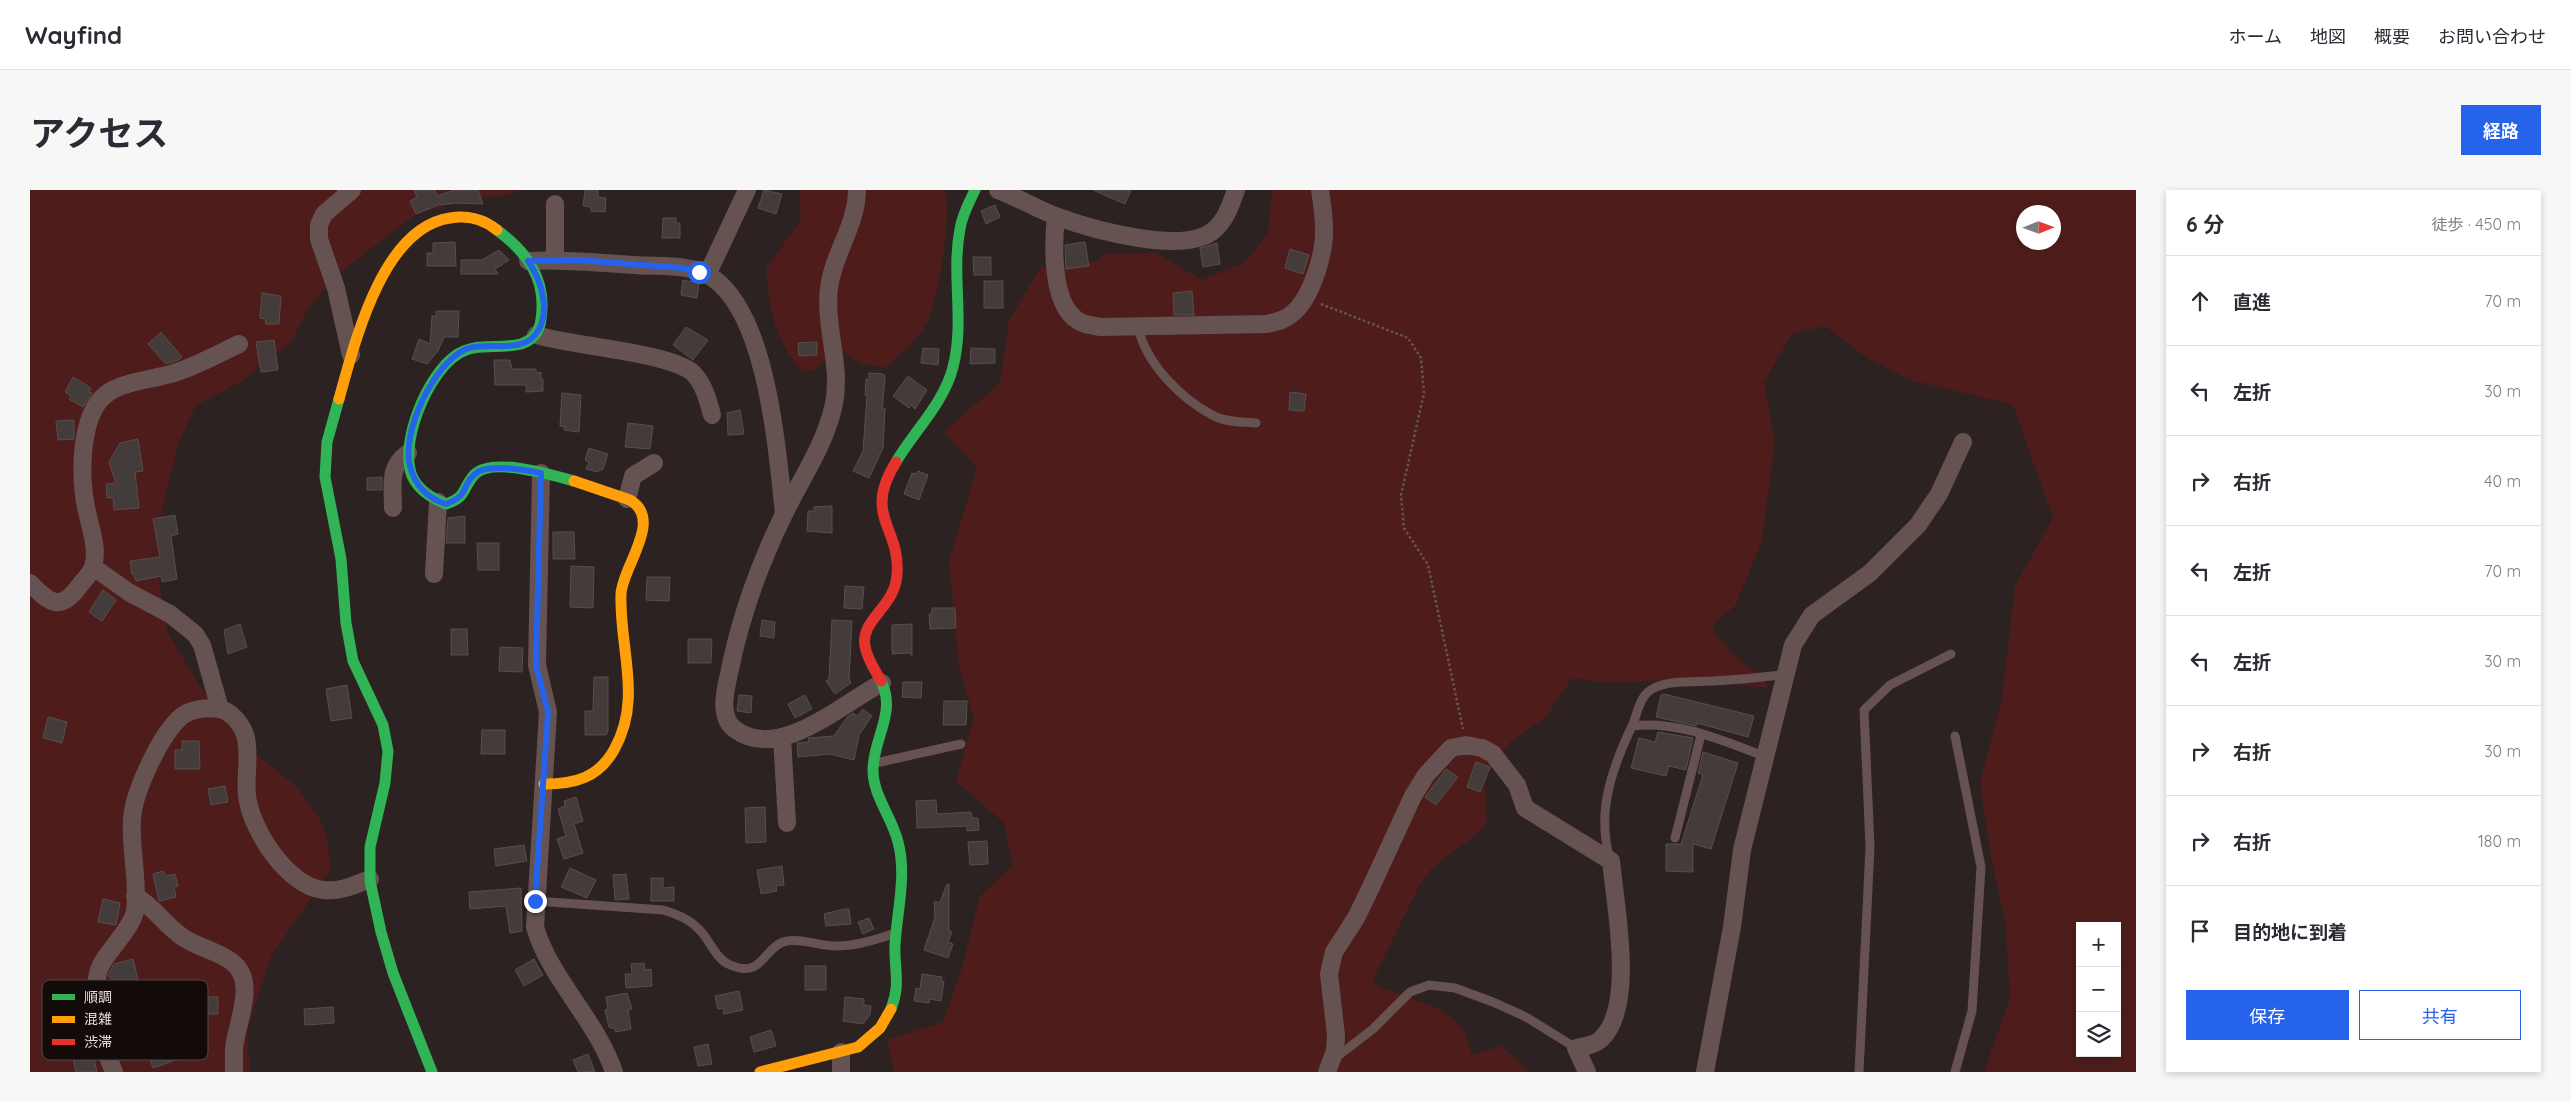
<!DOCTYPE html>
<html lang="ja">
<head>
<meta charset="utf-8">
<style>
	body { margin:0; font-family:Quicksand,"Noto Sans JP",sans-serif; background:#f7f7f7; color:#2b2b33 }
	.controls { position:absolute; right:15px; bottom:15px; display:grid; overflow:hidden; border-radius:0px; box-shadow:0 2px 8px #0003 }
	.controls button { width:45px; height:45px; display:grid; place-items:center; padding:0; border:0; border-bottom:1px solid #e1e1e2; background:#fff; color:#2b2b33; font:25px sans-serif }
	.compass { position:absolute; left:1986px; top:15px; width:45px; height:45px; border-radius:50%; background:#fff; box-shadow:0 2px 8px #0003; rotate:89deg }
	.stop { position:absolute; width:15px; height:15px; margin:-11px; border:4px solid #2563eb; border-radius:50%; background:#fff }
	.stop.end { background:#2563eb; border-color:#fff; box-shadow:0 1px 5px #0008 }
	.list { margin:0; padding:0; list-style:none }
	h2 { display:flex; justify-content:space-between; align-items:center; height:65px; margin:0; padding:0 20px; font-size:21px }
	h2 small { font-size:16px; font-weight:400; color:#7c7c81 }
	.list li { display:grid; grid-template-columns:32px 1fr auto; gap:15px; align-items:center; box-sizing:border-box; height:90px; padding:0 20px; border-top:1px solid #e1e1e2 }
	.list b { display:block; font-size:19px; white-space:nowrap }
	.list em { font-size:16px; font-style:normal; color:#7c7c81 }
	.actions { display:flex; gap:10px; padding:15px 20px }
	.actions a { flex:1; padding:11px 0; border:1px solid #2563eb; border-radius:0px; text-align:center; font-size:18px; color:#2563eb }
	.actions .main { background:#2563eb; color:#fff }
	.icon { flex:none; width:28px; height:28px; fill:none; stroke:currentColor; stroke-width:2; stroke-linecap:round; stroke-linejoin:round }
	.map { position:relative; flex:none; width:2106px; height:882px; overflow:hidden; border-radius:0px }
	header { display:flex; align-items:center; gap:30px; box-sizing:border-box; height:70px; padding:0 25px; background:#fff; border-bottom:1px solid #e1e1e2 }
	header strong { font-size:24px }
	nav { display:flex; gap:28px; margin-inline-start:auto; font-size:18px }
	.intro { display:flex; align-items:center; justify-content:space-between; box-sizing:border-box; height:120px; padding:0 30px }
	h1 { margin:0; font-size:35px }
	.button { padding:12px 22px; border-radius:0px; background:#2563eb; color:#fff; font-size:18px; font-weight:700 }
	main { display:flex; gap:30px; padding:0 30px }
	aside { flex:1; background:#fff; border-radius:0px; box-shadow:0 2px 8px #0003 }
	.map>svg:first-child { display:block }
	.green { fill:#4e1d1b; fill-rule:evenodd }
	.building { fill:#443c3b; stroke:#574e4d }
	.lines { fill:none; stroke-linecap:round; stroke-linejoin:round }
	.path { stroke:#635655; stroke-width:2.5; stroke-dasharray:2.5 2.5; stroke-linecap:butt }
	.lane { stroke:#665251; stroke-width:9 }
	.street { stroke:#665251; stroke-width:18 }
	.fast { stroke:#30b455; stroke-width:11 }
	.slow { stroke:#ff9f0a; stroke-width:11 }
	.jam { stroke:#e5322d; stroke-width:11 }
	.route { stroke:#2563eb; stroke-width:6 }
	.key { fill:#120b0a; stroke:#524a49; stroke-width:1 }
	.key-label { font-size:14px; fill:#e9dddb }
</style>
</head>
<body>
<header>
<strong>Wayfind</strong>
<nav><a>ホーム</a><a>地図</a><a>概要</a><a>お問い合わせ</a></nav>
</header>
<div class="intro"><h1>アクセス</h1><a class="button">経路</a></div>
<main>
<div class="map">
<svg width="2106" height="882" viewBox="0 0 2106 882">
	<rect width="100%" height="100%" fill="#2c2221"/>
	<path class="green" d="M 0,0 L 489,0 L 478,5 L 442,9 L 386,24 L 308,84 L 278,119 L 262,151 L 211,192 L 166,215 L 148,254 L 131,325 L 129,390 L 138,443 L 169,495 L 210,551 L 267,597 L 290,630 L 297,647 L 301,680 L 241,766 L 217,841 L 220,882 L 0,882 Z
		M 769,0 L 915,0 C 922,25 909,108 897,133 C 887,151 870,165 855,178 L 830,173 L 815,163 L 800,164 L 787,179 L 774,183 C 744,149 740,122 736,79 L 771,30 Z
		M 1242,0 L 2106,0 L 2106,882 L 1954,882 L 1980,808 L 1976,737 L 1961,667 L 1950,593 L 1972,508 L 1985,396 L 2023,328 L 1983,215 L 1877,189 L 1836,167 L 1795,136 L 1762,144 L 1734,192 L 1745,252 L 1732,351 L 1705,416 L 1685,432 L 1683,442 L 1714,475 L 1731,484 L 1738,498 L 1652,489 L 1579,493 L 1542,488 L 1516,527 L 1481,551 L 1455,588 L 1457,632 L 1448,643 L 1402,678 L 1388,698 L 1342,792 C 1371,809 1417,812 1435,843 C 1438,849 1440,858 1442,865 L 1472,856 L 1499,882 L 864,882 L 857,850 L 913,832 L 932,778 L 950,706 L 983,675 L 974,633 L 926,591 L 944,528 L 929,478 L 919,372 L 947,277 L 914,242 L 970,193 L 979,130 L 1011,77 L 1068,71 L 1074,64 L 1126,63 L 1172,90 L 1216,72 L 1238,43 ZM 1994,22 L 2024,22 L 2024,52 L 1994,52 ZM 2050,736 L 2087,736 L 2087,863 L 2050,863 Z"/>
	<path class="building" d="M 384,0 L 405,0 L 407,6 L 425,0 L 448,0 L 453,14 L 426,13 L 408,15 L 386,24 L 380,11 L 387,7 Z
		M 555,0 L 568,0 L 568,7 L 576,8 L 575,22 L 561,21 L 561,17 L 553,16 Z
		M 734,0 L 752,4 L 746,24 L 728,18 Z
		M 1063,0 L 1101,0 L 1095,14 Z
		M 965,15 L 970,27 L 956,34 L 951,21 Z
		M 633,28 L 646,28 L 646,33 L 650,33 L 650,48 L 632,48 Z
		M 425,52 L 426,76 L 397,76 L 397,63 L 403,63 L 403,53 Z
		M 1055,52 L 1059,76 L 1036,79 L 1035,55 Z
		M 1187,53 L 1190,74 L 1173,77 L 1170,58 Z
		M 1260,59 L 1279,65 L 1273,84 L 1255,78 Z
		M 469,60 L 479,70 L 465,79 L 468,84 L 431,84 L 431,70 L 452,70 Z
		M 943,67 L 961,67 L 961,85 L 944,85 Z
		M 653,90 L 669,93 L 667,108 L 651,105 Z
		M 954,91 L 973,91 L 973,118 L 954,118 Z
		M 1162,101 L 1164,125 L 1144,125 L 1143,103 Z
		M 232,103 L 251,106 L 249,134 L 236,134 L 235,129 L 230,128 Z
		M 406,121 L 429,121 L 428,147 L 414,147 L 408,161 L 397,174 L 382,169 L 389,149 L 400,154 L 402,126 L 406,126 Z
		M 656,137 L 678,150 L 663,170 L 643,155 Z
		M 131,142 L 152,167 L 148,170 L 136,174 L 118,154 Z
		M 244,150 L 248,180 L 231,182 L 226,152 Z
		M 787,152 L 787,165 L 769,166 L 768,153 Z
		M 893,158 L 909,159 L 908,175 L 891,173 Z
		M 941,158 L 965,159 L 965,173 L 940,174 Z
		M 464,170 L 480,170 L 482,179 L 506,179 L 506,183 L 511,182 L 511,190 L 513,189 L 513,201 L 496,202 L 496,195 L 465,195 Z
		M 839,183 L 853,184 L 855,186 L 852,222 L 855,218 L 853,258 L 839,288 L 823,281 L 833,261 L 837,206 L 835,205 L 836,189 L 839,190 Z
		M 878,186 L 897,200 L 885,219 L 881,215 L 879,218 L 863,206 Z
		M 43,187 L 61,198 L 59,202 L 62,203 L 53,217 L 39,209 L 41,206 L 35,202 Z
		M 1260,202 L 1276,204 L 1274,221 L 1259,220 Z
		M 532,203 L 551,205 L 549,242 L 534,240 L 535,237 L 530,236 Z
		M 710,220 L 714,244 L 698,245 L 697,223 Z
		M 44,230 L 44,249 L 28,250 L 26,231 Z
		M 598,233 L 623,236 L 620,259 L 595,257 Z
		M 108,249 L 113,281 L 105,282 L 109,318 L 84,320 L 83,308 L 77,308 L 76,294 L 86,293 L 79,272 L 90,253 Z
		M 559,258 L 578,264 L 573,279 L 566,282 L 556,279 L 559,272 L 555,270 Z
		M 888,281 L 898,285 L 889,310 L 874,304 L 882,283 L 886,284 Z
		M 352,287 L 352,300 L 337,300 L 337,288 Z
		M 802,316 L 802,343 L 777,341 L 778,321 L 784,321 L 784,317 Z
		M 145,325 L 148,344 L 141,346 L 147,389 L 132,392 L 131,386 L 106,391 L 104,384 L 102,384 L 100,371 L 130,367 L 123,329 Z
		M 435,326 L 435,353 L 416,353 L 418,328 Z
		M 523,342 L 544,342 L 545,369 L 523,369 Z
		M 447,353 L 469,353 L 469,380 L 448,380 Z
		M 541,376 L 564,377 L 563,418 L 540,417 Z
		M 617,387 L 640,387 L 639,411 L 616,410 Z
		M 815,396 L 834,397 L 832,419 L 814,418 Z
		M 73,400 L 86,410 L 72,431 L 59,422 Z
		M 902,418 L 925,418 L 926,438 L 900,439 L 899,424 L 902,424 Z
		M 732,430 L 745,432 L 744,448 L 730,446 Z
		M 802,430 L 822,431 L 819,489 L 821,493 L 805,504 L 796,491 L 799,489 Z
		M 210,434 L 217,457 L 198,464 L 194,440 Z
		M 882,434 L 882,466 L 880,463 L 862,464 L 864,461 L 862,462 L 862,435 Z
		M 421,439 L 437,439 L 438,465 L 421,465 Z
		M 658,449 L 682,449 L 681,473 L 658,473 Z
		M 470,457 L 493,458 L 492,482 L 469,481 Z
		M 564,487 L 578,487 L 578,541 L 576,545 L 555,545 L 555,521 L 563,521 Z
		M 873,492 L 892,492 L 891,508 L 872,507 Z
		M 317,495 L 322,528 L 301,531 L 296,499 Z
		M 1634,504 L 1724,526 L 1718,547 L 1667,533 L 1666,536 L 1626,527 L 1631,505 Z
		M 709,505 L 722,506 L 721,523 L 707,521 Z
		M 775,505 L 782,519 L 765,528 L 758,514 Z
		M 914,511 L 937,511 L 936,535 L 913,535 Z
		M 833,519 L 842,526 L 829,545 L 824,570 L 800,564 L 768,567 L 767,553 L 779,552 L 778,548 L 804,546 L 818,526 L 823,523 L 828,526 Z
		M 18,527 L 37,532 L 32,553 L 13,548 Z
		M 452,540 L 475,540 L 475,564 L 451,564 Z
		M 1628,542 L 1663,548 L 1656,580 L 1639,576 L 1636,586 L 1601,578 L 1609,548 L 1625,552 Z
		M 152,551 L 169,551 L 170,579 L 145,579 L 145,560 L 152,560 Z
		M 1673,562 L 1708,573 L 1681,659 L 1663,654 L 1663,682 L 1636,681 L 1636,654 L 1651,654 L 1673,585 L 1668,583 Z
		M 1446,572 L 1460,577 L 1450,602 L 1437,597 Z
		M 1416,579 L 1428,587 L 1406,615 L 1395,607 Z
		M 195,596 L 198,612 L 181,615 L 178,599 Z
		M 546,607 L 553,631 L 544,634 L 553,663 L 534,669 L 527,649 L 536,646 L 528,619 L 535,616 L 534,611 Z
		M 906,610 L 907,624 L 941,622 L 942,628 L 948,628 L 949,640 L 937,641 L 937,636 L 887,638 L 886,611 Z
		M 735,617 L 736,652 L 716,653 L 715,618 Z
		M 957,651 L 958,674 L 940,675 L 938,652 Z
		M 494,655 L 497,671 L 466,676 L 464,659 Z
		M 752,676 L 754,695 L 746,696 L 747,701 L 731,704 L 727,680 Z
		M 540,678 L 566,690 L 557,708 L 531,697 Z
		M 133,681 L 137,686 L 145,684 L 148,696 L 144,697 L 146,707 L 129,711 L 123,684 Z
		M 596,684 L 599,709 L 585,710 L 583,685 Z
		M 621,688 L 633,688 L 633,698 L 644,697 L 644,711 L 621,711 Z
		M 917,694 L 919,694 L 919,741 L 922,742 L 918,752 L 923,754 L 918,768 L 894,760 L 905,727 L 904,712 L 910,712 Z
		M 491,698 L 492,741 L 480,743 L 476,716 L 440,719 L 439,702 Z
		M 73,709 L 90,713 L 86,735 L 68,732 Z
		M 814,719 L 819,719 L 821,734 L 796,736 L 794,724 Z
		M 839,728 L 844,739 L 833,744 L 828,732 Z
		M 103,769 L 110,798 L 88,803 L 85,790 L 78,786 L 81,779 L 84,774 Z
		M 504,769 L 513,785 L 494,796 L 485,780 Z
		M 614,773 L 615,780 L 621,779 L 622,796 L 596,798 L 595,784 L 602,784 L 601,774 Z
		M 775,776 L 796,776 L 796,800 L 775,800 Z
		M 892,784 L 912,787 L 911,791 L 914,791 L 911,811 L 900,809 L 899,813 L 884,811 L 886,798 L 890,799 Z
		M 709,801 L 713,820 L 694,824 L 693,818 L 688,819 L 685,806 Z
		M 597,803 L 602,819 L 598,820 L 601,839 L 586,842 L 585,839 L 579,837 L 575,820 L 578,819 L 576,807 Z
		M 167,807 L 188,807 L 188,824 L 167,824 Z
		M 815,807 L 834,809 L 834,815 L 841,816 L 840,825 L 833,834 L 813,831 Z
		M 303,817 L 304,833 L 275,835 L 274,819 Z
		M 741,840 L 746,856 L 724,862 L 720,847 Z
		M 140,843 L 149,869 L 123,878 L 114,852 Z
		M 678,854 L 682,874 L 668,876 L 664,857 Z
		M 63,864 L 67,882 L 46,882 L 43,869 Z
		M 558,864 L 565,882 L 548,882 L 543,870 Z"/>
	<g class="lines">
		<path class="path" d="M 1291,114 L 1378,148 L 1391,168 L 1394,203 L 1371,305 L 1374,338 L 1398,375 L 1433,539"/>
		<path class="lane" d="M 1108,136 C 1115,173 1151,209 1184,226 C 1196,232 1212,232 1226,233
			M 1602,536 C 1647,530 1693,551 1734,566
			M 846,573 L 931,554
			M 1645,648 L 1671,545
			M 1580,669 C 1566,623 1582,578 1602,536 C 1608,523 1609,505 1624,498 C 1640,490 1664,492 1681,491 C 1706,490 1730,487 1754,485
			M 505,711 L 633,720 C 650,725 663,731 674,745 C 681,755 687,768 698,774 C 732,790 732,760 753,752 C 768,747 790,756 806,756 C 826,756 846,750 865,743
			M 1304,869 L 1343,839 L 1380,802 L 1399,795 L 1425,798 L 1463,812 L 1496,827 L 1546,858
			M 1829,882 L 1840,657 L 1834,520 L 1860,495 L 1921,464
			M 1925,882 L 1942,821 L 1951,677 L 1925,546"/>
		<path class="street" d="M 827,0 C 827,35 803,64 799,98 C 794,138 813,177 803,218 C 794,256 771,289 754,324 C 729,375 710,428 699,484 C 695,501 688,528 706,540 C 749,572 814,512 852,493
			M 968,0 C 989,8 1007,19 1028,27 C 1061,39 1155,66 1184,40 C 1196,30 1201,14 1206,0
			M 525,14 L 525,70
			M 1026,26 C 1023,54 1021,113 1047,130 C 1053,135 1062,135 1070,137 L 1236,134 C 1246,132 1256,130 1264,122 C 1282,106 1295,62 1294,39 C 1294,26 1292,13 1290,0
			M 498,71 C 534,69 569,73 605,75 C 629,77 662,73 683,88 C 738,127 747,261 754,324
			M 677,85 L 717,0
			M 506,145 C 541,156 639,162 663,183 C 674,194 678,210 682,225
			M 321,165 L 306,98 L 289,49 L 289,35 L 294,24 L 322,0
			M 511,283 L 507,475 L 518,522 L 505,737 C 519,787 567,831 584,882
			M 597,309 L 603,286 L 624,273
			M 363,318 C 363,295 358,277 378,263
			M 63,377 L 100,403 L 140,424 L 165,444 L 172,455 L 190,519
			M 404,384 L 408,312
			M 0,393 C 20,414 31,422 50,395 C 54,390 61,383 63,377 C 69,359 59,334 56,317 C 50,288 50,234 70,210 C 87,190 122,191 147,182 C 168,175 188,164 209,154
			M 752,547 L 757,633
			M 105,706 C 125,717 135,736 154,748 C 169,758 188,761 202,772 C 228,792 206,833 204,859 C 204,867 204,874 204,882
			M 84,882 C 74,860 59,796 71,775 C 79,759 102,738 105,721 C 109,694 100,658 102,630 C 103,603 131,543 152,526 C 161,519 178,517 189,519 C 202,521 213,536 216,548 C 220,566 215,586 217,605 C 220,638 257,696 293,700 C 310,702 325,695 340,689
			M 811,882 L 811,862
			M 1297,882 L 1305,861 L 1306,845 L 1299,784 L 1304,762 L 1326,728 L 1341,697 L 1383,606 L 1396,585 L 1421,558 L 1436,555 L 1452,558 L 1463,564 L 1487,595 L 1495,618 L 1581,671 C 1585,714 1606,817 1571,849 C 1565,855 1555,856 1546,858 L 1557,882
			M 1675,882 L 1702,737 L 1712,660 L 1763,455 L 1782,425 L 1840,383 L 1888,335 L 1909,304 L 1933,252"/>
		<path class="fast" d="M 467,40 C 498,63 517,90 511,129 C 510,141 503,150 491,154 C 468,160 445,151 425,166 C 397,186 369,253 382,286 C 389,301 402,308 416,314 C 438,307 432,297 445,284 C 463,267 523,285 544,291
			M 309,209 L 297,252 L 295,287 L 311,369 L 316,433 L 323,471 L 353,535 L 358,561 L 355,593 L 340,657 L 340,691 L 351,742 L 363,783 L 402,882
			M 866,272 C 885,240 914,213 923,177 C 935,131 921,85 930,39 C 932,25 939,13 945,0
			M 851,491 C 867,523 843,548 843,580 C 843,606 862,627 868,652 C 877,685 867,721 865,755 C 864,779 871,794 861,819"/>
		<path class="slow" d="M 309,209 C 325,152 352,38 420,28 C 437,25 454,29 467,40
			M 514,594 C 545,594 568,588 584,560 C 613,509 589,458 591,404 C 592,377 634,330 600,310 L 544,291
			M 730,882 L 828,857 L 850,838 L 861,819"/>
		<path class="jam" d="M 851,491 C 845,480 837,469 835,456 C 830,430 865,417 867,385 C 871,336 832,327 866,272"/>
	</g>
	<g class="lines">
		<path class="route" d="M 505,711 L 518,522 L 506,475 L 511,283 C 497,280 456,273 445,284 C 431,296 440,305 416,314 C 397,308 385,296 380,276 C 371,242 404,173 436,159 C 456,151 490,164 505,145 C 522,124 512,91 498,71 L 548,70 L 652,78 L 669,82"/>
	</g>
	<rect x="12" y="790" width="166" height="80" rx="8" class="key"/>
	<rect x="22" y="804" width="23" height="6" fill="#30b455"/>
	<rect x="22" y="826" width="23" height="7" fill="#ff9f0a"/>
	<rect x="22" y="849" width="23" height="6" fill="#e5322d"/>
	<g class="key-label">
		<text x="54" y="812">順調</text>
		<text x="54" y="834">混雑</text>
		<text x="54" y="857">渋滞</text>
	</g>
</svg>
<div class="controls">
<button>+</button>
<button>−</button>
<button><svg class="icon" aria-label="layers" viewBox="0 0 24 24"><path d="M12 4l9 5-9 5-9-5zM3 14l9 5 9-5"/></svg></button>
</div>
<svg class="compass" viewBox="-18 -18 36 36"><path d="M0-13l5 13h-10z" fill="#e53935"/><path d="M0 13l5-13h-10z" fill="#7c7c81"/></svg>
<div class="stop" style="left:669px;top:82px"></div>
<div class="stop end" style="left:505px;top:711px"></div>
</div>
<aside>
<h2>6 分<small>徒歩 · 450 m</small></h2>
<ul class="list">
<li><svg class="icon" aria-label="ahead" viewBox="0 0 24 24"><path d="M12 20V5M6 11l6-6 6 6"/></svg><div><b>直進</b></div><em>70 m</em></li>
<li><svg class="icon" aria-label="left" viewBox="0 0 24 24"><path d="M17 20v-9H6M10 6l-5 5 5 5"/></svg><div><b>左折</b></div><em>30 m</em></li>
<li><svg class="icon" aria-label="right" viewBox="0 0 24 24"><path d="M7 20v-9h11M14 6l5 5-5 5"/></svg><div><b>右折</b></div><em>40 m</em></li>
<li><svg class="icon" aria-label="left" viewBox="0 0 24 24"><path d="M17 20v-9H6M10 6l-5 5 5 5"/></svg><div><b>左折</b></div><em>70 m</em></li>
<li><svg class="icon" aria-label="left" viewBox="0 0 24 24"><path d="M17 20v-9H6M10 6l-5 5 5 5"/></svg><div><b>左折</b></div><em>30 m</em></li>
<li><svg class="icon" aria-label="right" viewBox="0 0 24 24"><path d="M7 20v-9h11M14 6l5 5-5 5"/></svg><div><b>右折</b></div><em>30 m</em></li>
<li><svg class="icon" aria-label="right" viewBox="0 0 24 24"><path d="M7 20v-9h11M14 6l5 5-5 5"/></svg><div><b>右折</b></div><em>180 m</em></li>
<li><svg class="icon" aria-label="arrive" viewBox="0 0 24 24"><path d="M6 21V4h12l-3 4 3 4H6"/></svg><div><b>目的地に到着</b></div></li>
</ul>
<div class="actions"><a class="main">保存</a><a>共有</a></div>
</aside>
</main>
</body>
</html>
